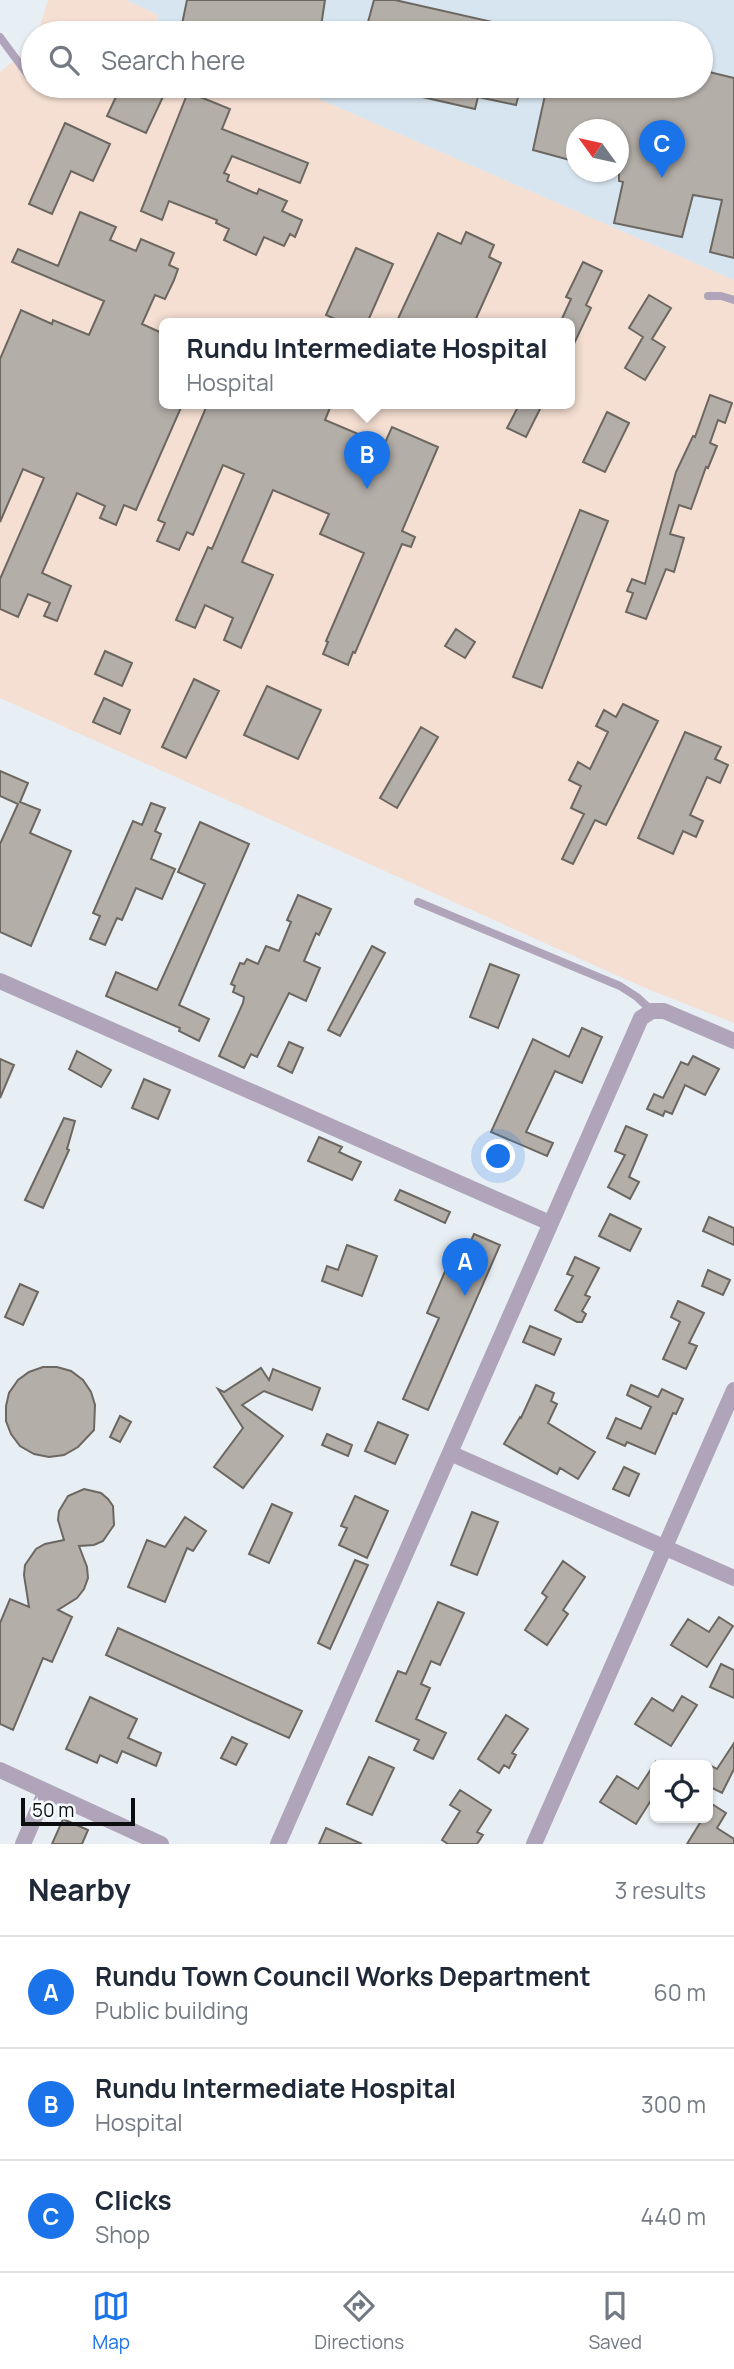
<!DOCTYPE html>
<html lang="en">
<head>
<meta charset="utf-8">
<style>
	body { margin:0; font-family:Manrope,sans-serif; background:#f6f6f7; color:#1f2937 }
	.controls { position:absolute; right:21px; bottom:21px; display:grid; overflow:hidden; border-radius:10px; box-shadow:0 2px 5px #0004 }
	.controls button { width:63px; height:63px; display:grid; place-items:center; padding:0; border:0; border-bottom:2px solid #e0e1e3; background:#fff; color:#1f2937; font:35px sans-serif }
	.compass { position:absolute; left:566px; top:119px; width:63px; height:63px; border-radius:50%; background:#fff; box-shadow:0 2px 5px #0004; rotate:303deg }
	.scale { position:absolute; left:21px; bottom:18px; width:114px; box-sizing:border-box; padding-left:7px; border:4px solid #0b0d0f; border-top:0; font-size:19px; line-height:24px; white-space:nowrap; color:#0b0d0f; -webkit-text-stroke:5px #f7fcff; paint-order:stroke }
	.you { position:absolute; left:499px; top:1157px; width:24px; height:24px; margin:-18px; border:5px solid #fff; border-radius:50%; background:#1a73e8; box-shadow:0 0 0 10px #1a73e833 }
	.badge { display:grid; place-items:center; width:46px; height:46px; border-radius:50%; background:#1a73e8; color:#fff; font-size:23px; font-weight:700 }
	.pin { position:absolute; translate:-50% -58px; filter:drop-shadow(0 2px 4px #0008) }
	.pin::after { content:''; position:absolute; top:37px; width:24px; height:21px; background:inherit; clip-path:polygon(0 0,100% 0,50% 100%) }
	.popup { position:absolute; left:159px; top:318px; width:416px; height:91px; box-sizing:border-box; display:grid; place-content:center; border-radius:10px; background:#fff; filter:drop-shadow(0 2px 5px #0005); font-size:23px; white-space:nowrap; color:#747a83 }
	.popup b { font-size:26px; color:#1f2937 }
	.popup::after { content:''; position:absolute; left:50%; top:100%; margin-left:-14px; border:14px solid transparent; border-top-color:#fff }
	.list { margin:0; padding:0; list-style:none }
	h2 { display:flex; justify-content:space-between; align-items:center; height:91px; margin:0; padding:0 28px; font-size:30px }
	h2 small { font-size:23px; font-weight:400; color:#747a83 }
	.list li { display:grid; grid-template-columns:46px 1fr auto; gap:21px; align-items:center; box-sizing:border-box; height:112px; padding:0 28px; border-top:2px solid #e0e1e3 }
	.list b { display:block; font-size:26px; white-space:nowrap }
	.list p { margin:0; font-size:23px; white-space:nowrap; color:#747a83 }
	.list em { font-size:23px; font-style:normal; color:#747a83 }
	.icon { flex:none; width:38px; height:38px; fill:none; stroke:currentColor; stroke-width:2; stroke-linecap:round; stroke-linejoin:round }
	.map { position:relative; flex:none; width:734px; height:1844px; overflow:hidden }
	.search { position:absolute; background:#fff; box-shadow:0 2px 5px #0004; left:21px; right:21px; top:21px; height:77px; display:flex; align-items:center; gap:18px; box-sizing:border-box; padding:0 24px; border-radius:38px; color:#747a83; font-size:26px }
	.sheet { height:427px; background:#fff }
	nav { display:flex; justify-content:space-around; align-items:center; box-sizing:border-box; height:98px; border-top:2px solid #e0e1e3; background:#fff; font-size:19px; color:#747a83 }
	nav a { display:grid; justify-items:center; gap:4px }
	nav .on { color:#1a73e8 }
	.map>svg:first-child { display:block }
	.built { fill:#d7e5f0; fill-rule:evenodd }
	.medical { fill:#f5dfd2; fill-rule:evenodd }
	.building { fill:#b4aea8; stroke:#6c6761; stroke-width:2 }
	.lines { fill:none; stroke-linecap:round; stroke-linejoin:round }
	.lane { stroke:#b0a4ba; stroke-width:8 }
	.street { stroke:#b0a4ba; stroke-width:16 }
</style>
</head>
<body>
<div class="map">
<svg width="734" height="1844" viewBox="0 0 734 1844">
	<rect width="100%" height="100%" fill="#e8eff4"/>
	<path class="built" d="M 126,0 L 734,0 L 734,280 L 289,86 L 701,86 L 701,33 L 169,33 L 155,27 L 158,15 ZM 576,130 L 618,130 L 618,172 L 576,172 Z"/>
	<path class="medical" d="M 48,0 L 126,0 L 158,15 L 155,27 L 169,33 L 38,33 Z
		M 33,45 L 33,86 L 289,86 L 734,280 L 734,1023 L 645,988 L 0,698 L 0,72 ZM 164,323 L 570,323 L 570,403 L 164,403 Z"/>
	<path class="building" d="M 187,0 L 325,0 L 320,33 L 197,33 L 181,29 Z
		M 374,0 L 395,0 L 519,28 L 518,33 L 365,33 Z
		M 701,70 L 734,78 L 734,258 L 710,252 L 722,200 L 693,195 L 682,237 L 614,223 L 623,182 L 619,181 L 619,130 L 577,130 L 577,162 L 533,150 L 547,86 L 701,86 Z
		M 121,86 L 168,86 L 146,133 L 107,116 Z
		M 397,86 L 521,86 L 516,105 L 478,97 L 475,109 L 396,91 Z
		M 188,92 L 230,109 L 222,129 L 308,163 L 300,183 L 232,156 L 224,173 L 229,175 L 227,181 L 257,194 L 259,189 L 287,201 L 282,211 L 302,220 L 295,237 L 290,234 L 284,246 L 264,237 L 256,255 L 224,240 L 229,229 L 216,223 L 217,220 L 169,201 L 162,220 L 141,211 Z
		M 65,123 L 110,144 L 93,181 L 71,171 L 52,214 L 29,204 Z
		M 80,212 L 116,227 L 110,240 L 136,251 L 141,239 L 174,253 L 169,265 L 178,269 L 174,280 L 165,299 L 155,295 L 142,324 L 164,334 L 164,403 L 183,403 L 136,510 L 124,505 L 116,525 L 100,518 L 105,506 L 77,493 L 42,573 L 71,586 L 57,621 L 44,616 L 50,603 L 28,594 L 18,617 L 0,609 L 0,579 L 44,478 L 23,469 L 0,522 L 0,359 L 21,310 L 52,324 L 53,320 L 89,335 L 104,301 L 12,262 L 18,249 L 58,266 Z
		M 466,232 L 494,245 L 489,257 L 501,263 L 474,323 L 396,323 L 438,233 L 461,244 Z
		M 356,248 L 393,264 L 367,323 L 344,323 L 326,315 Z
		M 583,262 L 602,271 L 586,305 L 591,308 L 570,352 L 570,323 L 560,323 L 571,299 L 566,297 Z
		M 649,295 L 671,308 L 652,339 L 665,347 L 645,380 L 625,368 L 643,337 L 629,328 Z
		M 710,395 L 732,403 L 725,423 L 718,420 L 710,443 L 717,446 L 708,468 L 706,467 L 691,509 L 679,505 L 670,534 L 684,538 L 674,572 L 666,569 L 646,619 L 626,612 L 633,593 L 627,591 L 632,579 L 645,584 L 676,472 L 693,436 L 695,437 Z
		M 208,403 L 332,403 L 325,420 L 384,445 L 392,427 L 438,447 L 402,531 L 415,537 L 411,547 L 402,544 L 355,653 L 353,652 L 348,665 L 323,654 L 328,642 L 326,641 L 364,553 L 320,534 L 329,514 L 273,490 L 242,562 L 273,575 L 241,648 L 224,640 L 233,618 L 205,605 L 195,628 L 176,620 L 208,547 L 212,549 L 244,474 L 223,465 L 193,535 L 187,532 L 179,550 L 157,541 L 165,523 L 158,520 Z
		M 520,403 L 543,403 L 526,437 L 507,428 Z
		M 607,412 L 629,423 L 605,472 L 583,462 Z
		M 580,510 L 608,521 L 542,688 L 513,677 Z
		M 456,629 L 475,642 L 465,658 L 445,646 Z
		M 105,651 L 132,663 L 122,686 L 95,674 Z
		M 194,679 L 219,691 L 186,758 L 162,747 Z
		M 267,686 L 321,710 L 298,759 L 244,735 Z
		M 104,698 L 130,710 L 120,734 L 93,722 Z
		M 623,704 L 658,721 L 606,825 L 595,820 L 573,864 L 562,859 L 584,814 L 571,808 L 581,786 L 569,780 L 578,762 L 590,769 L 608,732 L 596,726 L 604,710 L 616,717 Z
		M 421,727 L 438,737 L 397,808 L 380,798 Z
		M 685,732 L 721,747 L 715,759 L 728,765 L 720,783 L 707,777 L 690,815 L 703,821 L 696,837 L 683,831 L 673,854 L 638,838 Z
		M 0,771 L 28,783 L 20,802 L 40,810 L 30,833 L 71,851 L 31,946 L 0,932 L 0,844 L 18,804 L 0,796 Z
		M 151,803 L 165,808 L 155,831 L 161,834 L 151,859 L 175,869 L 162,899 L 136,888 L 122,920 L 117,918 L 105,945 L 90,939 L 100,916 L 93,913 L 133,821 L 142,825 Z
		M 200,822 L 249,844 L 179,1005 L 209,1019 L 199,1041 L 179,1031 L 180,1028 L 106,996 L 116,972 L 157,990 L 205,884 L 178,872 Z
		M 298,895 L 331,909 L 319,935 L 316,933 L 304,961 L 320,968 L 306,1001 L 289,993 L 257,1057 L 251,1054 L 244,1068 L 219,1056 L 243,1003 L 244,997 L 233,992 L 235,986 L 231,984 L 240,963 L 244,964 L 247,959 L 258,964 L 266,946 L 279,951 L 291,922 L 287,920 Z
		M 372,946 L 385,953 L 340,1036 L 328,1030 Z
		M 490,964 L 519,975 L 498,1028 L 470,1017 Z
		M 582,1028 L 602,1037 L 582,1083 L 555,1071 L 526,1132 L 553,1143 L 547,1156 L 491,1132 L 533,1039 L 569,1057 Z
		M 289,1042 L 303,1048 L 292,1073 L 278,1066 Z
		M 77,1051 L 111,1070 L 101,1087 L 69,1069 Z
		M 693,1056 L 719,1069 L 705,1095 L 685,1085 L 672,1114 L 665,1111 L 663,1116 L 647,1109 L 654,1094 L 663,1098 L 681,1062 L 688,1065 Z
		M 0,1059 L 14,1065 L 0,1098 Z
		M 144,1079 L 170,1090 L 158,1119 L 132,1108 Z
		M 64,1118 L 75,1121 L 67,1149 L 69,1150 L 43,1208 L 25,1200 Z
		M 626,1126 L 647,1135 L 629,1177 L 639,1182 L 630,1199 L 608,1187 L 625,1155 L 615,1151 Z
		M 319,1137 L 342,1147 L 339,1152 L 361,1162 L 352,1180 L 308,1161 Z
		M 400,1190 L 450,1212 L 445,1223 L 395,1200 Z
		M 610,1214 L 641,1229 L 630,1251 L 599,1236 Z
		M 709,1217 L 734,1228 L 734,1245 L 703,1231 Z
		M 474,1234 L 500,1245 L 428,1410 L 403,1399 L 439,1318 L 427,1313 L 450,1260 L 460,1265 Z
		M 347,1245 L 377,1256 L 362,1296 L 322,1281 L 327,1266 L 338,1270 Z
		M 575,1257 L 599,1268 L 585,1295 L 590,1297 L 582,1311 L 586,1314 L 582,1322 L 577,1322 L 555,1310 L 573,1276 L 567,1274 Z
		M 708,1270 L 730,1280 L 723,1295 L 702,1286 Z
		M 20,1284 L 38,1292 L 23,1325 L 5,1317 Z
		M 678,1301 L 704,1313 L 689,1343 L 697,1346 L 686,1369 L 663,1359 L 680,1322 L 671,1317 Z
		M 530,1326 L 561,1339 L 554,1355 L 523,1342 Z
		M 43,1367 L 57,1367 L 71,1371 L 83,1380 L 91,1392 L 95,1405 L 94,1430 L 78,1447 L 64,1455 L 49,1457 L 34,1454 L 20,1446 L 11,1434 L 6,1421 L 6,1406 L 9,1393 L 18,1380 L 29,1372 Z
		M 261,1368 L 269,1380 L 273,1369 L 320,1388 L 312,1410 L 264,1391 L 242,1405 L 283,1436 L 243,1488 L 214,1467 L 243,1428 L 218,1389 L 224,1392 Z
		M 536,1385 L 554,1393 L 551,1401 L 557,1404 L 548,1423 L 595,1452 L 578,1479 L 560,1468 L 557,1474 L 504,1444 L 520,1417 L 521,1418 Z
		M 631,1385 L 658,1397 L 662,1389 L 683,1399 L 676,1414 L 673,1413 L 655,1454 L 627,1442 L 625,1446 L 607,1438 L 616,1418 L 641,1429 L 651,1407 L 627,1395 Z
		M 120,1416 L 131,1422 L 120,1442 L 110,1437 Z
		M 378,1422 L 408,1435 L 395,1464 L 365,1451 Z
		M 327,1434 L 352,1445 L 348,1456 L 322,1445 Z
		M 624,1467 L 639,1474 L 629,1496 L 613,1489 Z
		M 84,1489 L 101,1493 L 108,1499 L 113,1506 L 114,1525 L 103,1541 L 94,1545 L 79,1546 L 87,1567 L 88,1578 L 84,1589 L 77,1598 L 58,1610 L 72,1617 L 52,1662 L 43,1658 L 13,1730 L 0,1724 L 0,1623 L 10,1599 L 29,1607 L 24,1575 L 25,1565 L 36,1549 L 45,1544 L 64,1540 L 58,1520 L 59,1511 L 68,1496 Z
		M 355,1496 L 388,1511 L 367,1558 L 339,1545 L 347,1528 L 341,1526 Z
		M 272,1504 L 292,1513 L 269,1563 L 249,1554 Z
		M 472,1512 L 498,1522 L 477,1575 L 451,1565 Z
		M 185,1517 L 206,1531 L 193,1551 L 187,1548 L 165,1602 L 128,1587 L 147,1540 L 165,1547 Z
		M 355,1560 L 368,1565 L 330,1649 L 318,1643 Z
		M 563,1561 L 585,1577 L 563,1610 L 568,1614 L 547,1645 L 525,1630 L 547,1597 L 542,1593 Z
		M 438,1602 L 464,1613 L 440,1665 L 431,1661 L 421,1684 L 430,1688 L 416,1719 L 446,1733 L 433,1759 L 414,1750 L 419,1740 L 376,1721 L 398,1671 L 406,1674 Z
		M 719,1617 L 733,1626 L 707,1667 L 671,1645 L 688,1619 L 709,1632 Z
		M 118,1628 L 302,1711 L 289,1738 L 106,1655 Z
		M 721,1664 L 734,1670 L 734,1698 L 710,1687 Z
		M 682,1696 L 697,1705 L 671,1746 L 635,1724 L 652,1698 L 673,1711 Z
		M 90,1697 L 137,1719 L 128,1738 L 161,1753 L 156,1766 L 122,1751 L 117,1763 L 100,1755 L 97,1763 L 66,1749 Z
		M 506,1715 L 528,1729 L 512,1753 L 516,1755 L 509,1768 L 504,1765 L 499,1773 L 478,1759 Z
		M 232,1737 L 247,1744 L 236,1765 L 221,1758 Z
		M 734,1743 L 734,1769 L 722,1793 L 708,1786 L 708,1764 L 717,1769 Z
		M 369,1757 L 394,1768 L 372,1815 L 347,1804 Z
		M 655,1763 L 655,1794 L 636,1824 L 600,1802 L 617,1776 L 638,1789 Z
		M 460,1790 L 491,1810 L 477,1832 L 483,1835 L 477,1844 L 448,1844 L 442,1840 L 460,1811 L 450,1805 Z
		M 712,1804 L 726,1813 L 717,1828 L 734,1839 L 734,1844 L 687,1844 L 703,1818 L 708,1818 L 708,1811 Z
		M 63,1819 L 88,1830 L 82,1844 L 52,1844 Z
		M 326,1828 L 362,1844 L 319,1844 Z"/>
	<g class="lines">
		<path class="lane" d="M 0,37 L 28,75
			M 708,296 L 721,296 L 734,300
			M 418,902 L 620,986 L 637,997 L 652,1011"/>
		<path class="street" d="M 0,981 L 550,1223
			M 450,1453 L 734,1578
			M 0,1770 L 161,1844
			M 23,1844 L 46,1791
			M 278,1844 L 641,1018 L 652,1011 L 664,1011 L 734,1041
			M 534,1844 L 734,1390"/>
	</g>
</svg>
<div class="controls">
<button><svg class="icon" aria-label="locate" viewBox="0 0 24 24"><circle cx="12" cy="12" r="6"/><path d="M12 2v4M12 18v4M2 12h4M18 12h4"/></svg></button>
</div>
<svg class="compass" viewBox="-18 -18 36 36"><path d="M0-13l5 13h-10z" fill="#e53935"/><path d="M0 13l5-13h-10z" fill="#747a83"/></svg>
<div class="scale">50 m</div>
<div class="you"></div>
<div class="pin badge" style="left:465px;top:1296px">A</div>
<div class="pin badge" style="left:367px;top:489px">B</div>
<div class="popup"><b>Rundu Intermediate Hospital</b>Hospital</div>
<div class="pin badge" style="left:662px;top:178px">C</div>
<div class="search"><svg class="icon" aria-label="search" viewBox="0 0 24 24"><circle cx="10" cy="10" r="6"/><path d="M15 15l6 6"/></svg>Search here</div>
</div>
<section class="sheet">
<h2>Nearby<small>3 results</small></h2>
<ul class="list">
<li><span class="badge">A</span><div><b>Rundu Town Council Works Department</b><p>Public building</p></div><em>60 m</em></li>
<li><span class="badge">B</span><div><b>Rundu Intermediate Hospital</b><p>Hospital</p></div><em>300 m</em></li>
<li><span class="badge">C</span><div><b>Clicks</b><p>Shop</p></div><em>440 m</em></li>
</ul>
</section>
<nav>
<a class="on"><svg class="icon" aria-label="map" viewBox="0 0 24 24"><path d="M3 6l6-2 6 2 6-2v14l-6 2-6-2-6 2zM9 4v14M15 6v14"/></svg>Map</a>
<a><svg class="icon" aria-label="directions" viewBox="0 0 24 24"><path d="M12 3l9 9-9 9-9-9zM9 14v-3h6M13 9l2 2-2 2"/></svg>Directions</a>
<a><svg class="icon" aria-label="saved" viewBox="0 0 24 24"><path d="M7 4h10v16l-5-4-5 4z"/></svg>Saved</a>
</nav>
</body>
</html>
